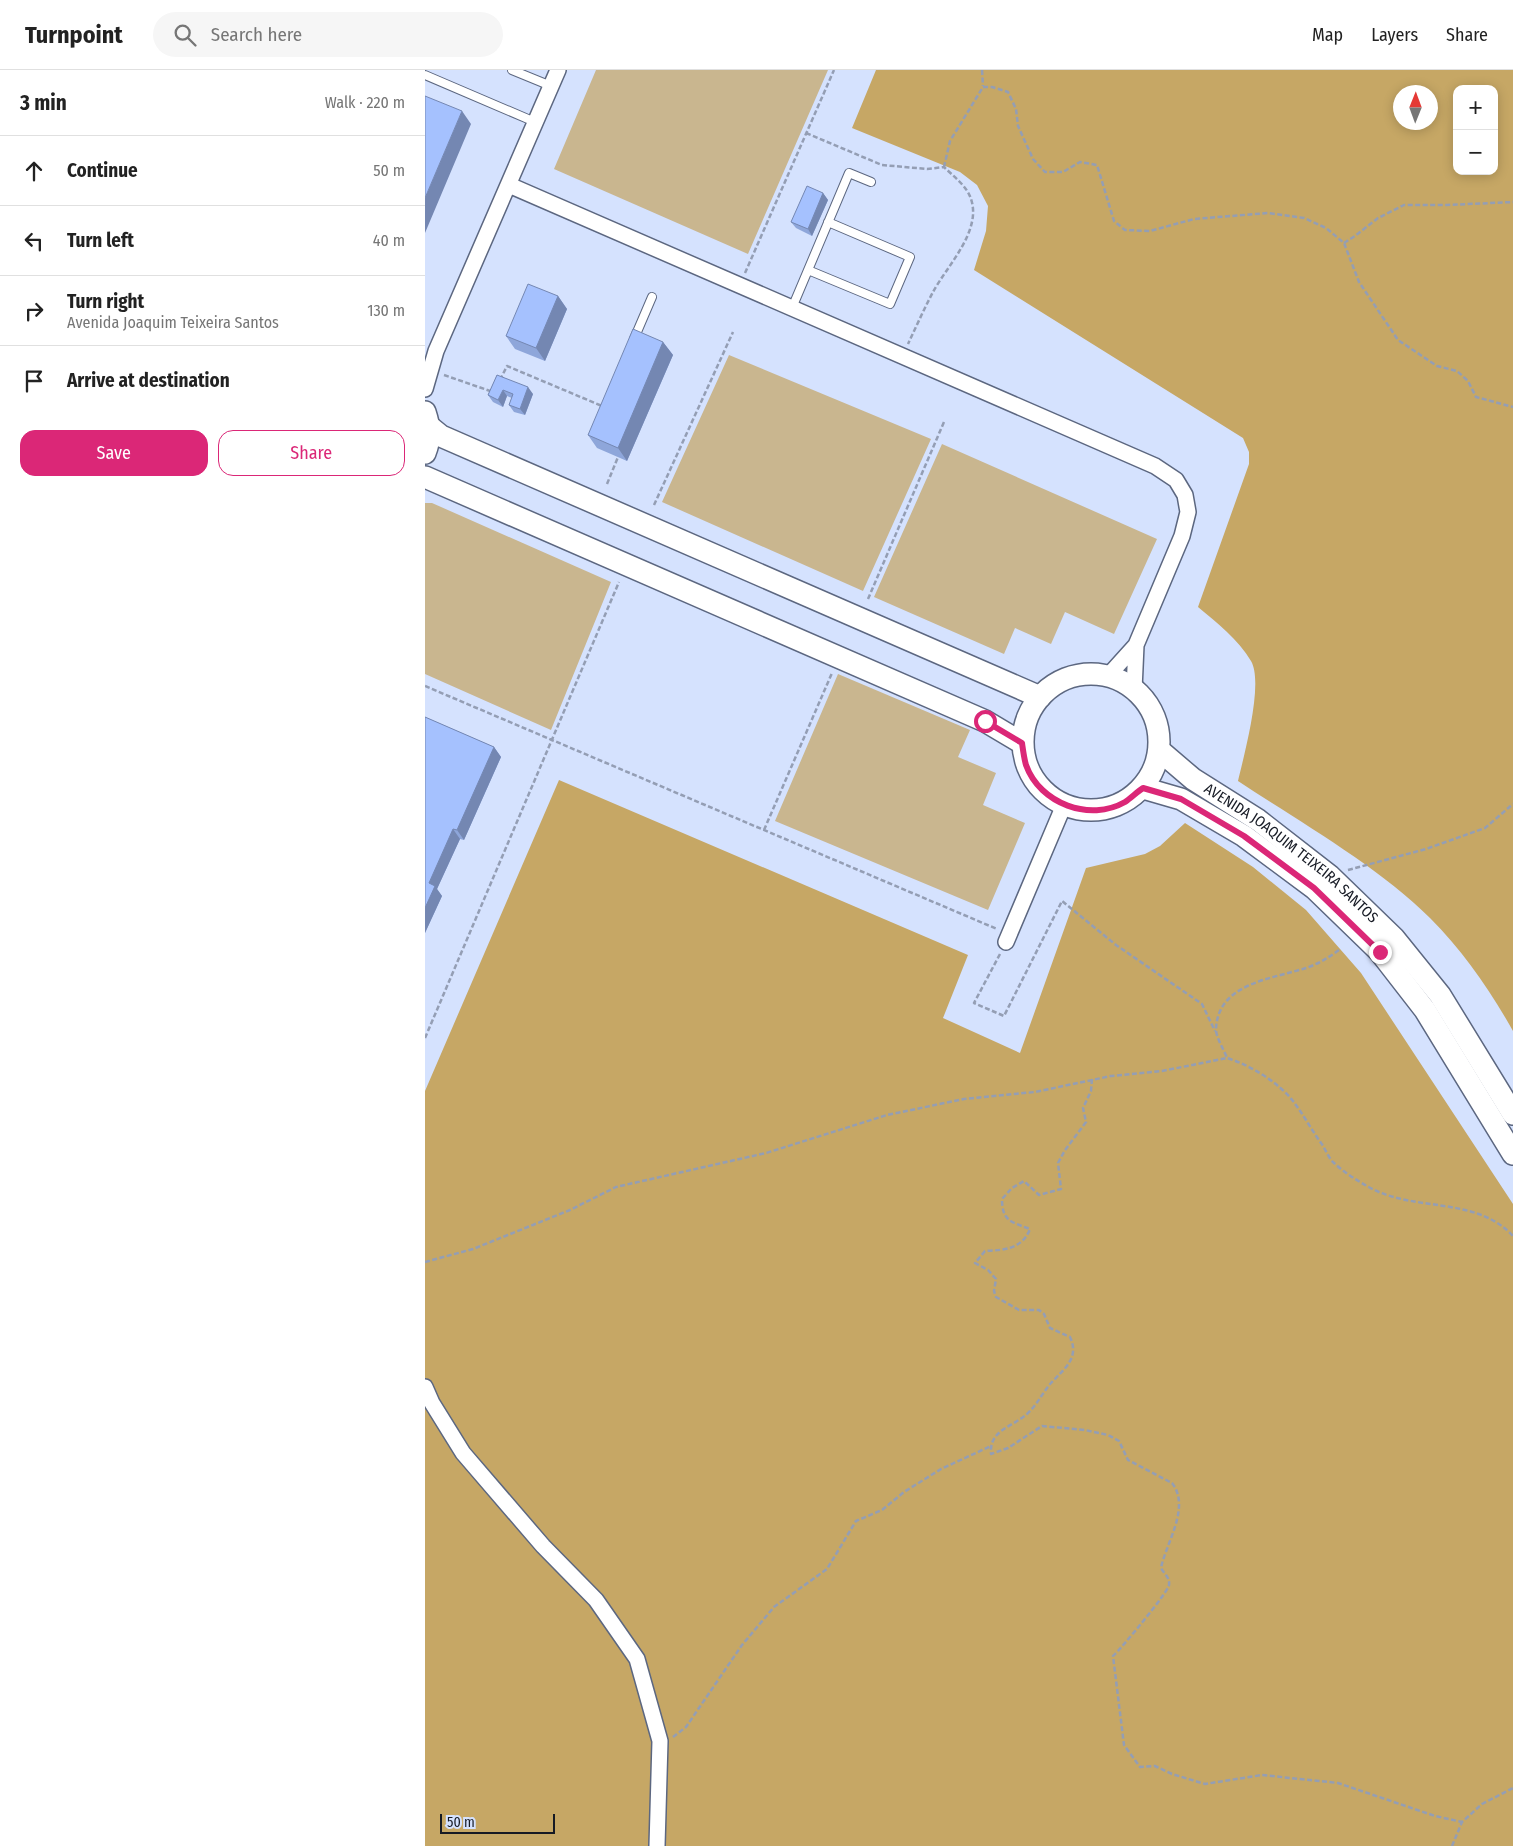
<!DOCTYPE html>
<html lang="en">
<head>
<meta charset="utf-8">
<style>
	body { margin:0; font-family:"Fira Sans Condensed",sans-serif; background:#f6f6f6; color:#222 }
	.controls { position:absolute; right:15px; top:15px; display:grid; overflow:hidden; border-radius:10px; box-shadow:0 2px 12px #0003 }
	.controls button { width:45px; height:45px; display:grid; place-items:center; padding:0; border:0; border-bottom:1px solid #e0e0e0; background:#fff; color:#222; font:25px sans-serif }
	.compass { position:absolute; left:968px; top:15px; width:45px; height:45px; border-radius:50%; background:#fff; box-shadow:0 2px 12px #0003; rotate:1deg }
	.scale { position:absolute; left:15px; bottom:12px; width:115px; box-sizing:border-box; padding-left:5px; border:2px solid #161a24; border-top:0; font-size:14px; line-height:18px; white-space:nowrap; color:#161a24; -webkit-text-stroke:4px #d5e2fe; paint-order:stroke }
	.stop { position:absolute; width:15px; height:15px; margin:-11px; border:4px solid #db2777; border-radius:50%; background:#fff }
	.stop.end { background:#db2777; border-color:#fff; box-shadow:0 1px 5px #0008 }
	.list { margin:0; padding:0; list-style:none }
	h2 { display:flex; justify-content:space-between; align-items:center; height:65px; margin:0; padding:0 20px; font-size:21px }
	h2 small { font-size:16px; font-weight:400; color:#767676 }
	.list li { display:grid; grid-template-columns:32px 1fr auto; gap:15px; align-items:center; box-sizing:border-box; height:70px; padding:0 20px; border-top:1px solid #e0e0e0 }
	.list b { display:block; font-size:19px; white-space:nowrap }
	.list p { margin:0; font-size:16px; white-space:nowrap; color:#767676 }
	.list em { font-size:16px; font-style:normal; color:#767676 }
	.actions { display:flex; gap:10px; padding:15px 20px }
	.actions a { flex:1; padding:11px 0; border:1px solid #db2777; border-radius:15px; text-align:center; font-size:18px; color:#db2777 }
	.actions .main { background:#db2777; color:#fff }
	.icon { flex:none; width:28px; height:28px; fill:none; stroke:currentColor; stroke-width:2; stroke-linecap:round; stroke-linejoin:round }
	.map { position:relative; flex:none; width:1088px; height:1776px; overflow:hidden }
	header { display:flex; align-items:center; gap:30px; box-sizing:border-box; height:70px; padding:0 25px; background:#fff; border-bottom:1px solid #e0e0e0 }
	header strong { font-size:24px }
	nav { display:flex; gap:28px; margin-inline-start:auto; font-size:18px }
	.search { width:350px; height:45px; background:#f6f6f6; display:flex; align-items:center; gap:12px; box-sizing:border-box; padding:0 18px; border-radius:28px; color:#767676; font-size:19px }
	main { display:flex }
	aside { flex:1; background:#fff }
	.map>svg:first-child { display:block }
	.green { fill:#c9b68f }
	.forest { fill:#c6a765; fill-rule:evenodd }
	.lines { fill:none; stroke-linecap:round; stroke-linejoin:round }
	.lane-casing { stroke:#5c6780; stroke-width:10 }
	.street-casing { stroke:#5c6780; stroke-width:18 }
	.secondary-casing { stroke:#5c6780; stroke-width:24 }
	.path { stroke:#949eb4; stroke-width:2.5; stroke-dasharray:5 2.5; stroke-linecap:butt }
	.lane { stroke:#fff; stroke-width:8 }
	.street { stroke:#fff; stroke-width:15 }
	.secondary { stroke:#fff; stroke-width:21 }
	.wall { fill:#8ea6da }
	.shaded-wall { fill:#7487b2 }
	.building { fill:#a5c1fe; stroke:#7487b2 }
	.route { stroke:#db2777; stroke-width:6 }
	.labels { text-anchor:middle; dominant-baseline:central; stroke-width:4; stroke-linejoin:round; paint-order:stroke }
	.street-label { font-size:15px; fill:#161a24; stroke:#d5e2fe }
</style>
</head>
<body>
<header>
<strong>Turnpoint</strong>
<div class="search"><svg class="icon" aria-label="search" viewBox="0 0 24 24"><circle cx="10" cy="10" r="6"/><path d="M15 15l6 6"/></svg>Search here</div>
<nav><a>Map</a><a>Layers</a><a>Share</a></nav>
</header>
<main>
<aside>
<h2>3 min<small>Walk · 220 m</small></h2>
<ul class="list">
<li><svg class="icon" aria-label="ahead" viewBox="0 0 24 24"><path d="M12 20V5M6 11l6-6 6 6"/></svg><div><b>Continue</b></div><em>50 m</em></li>
<li><svg class="icon" aria-label="left" viewBox="0 0 24 24"><path d="M17 20v-9H6M10 6l-5 5 5 5"/></svg><div><b>Turn left</b></div><em>40 m</em></li>
<li><svg class="icon" aria-label="right" viewBox="0 0 24 24"><path d="M7 20v-9h11M14 6l5 5-5 5"/></svg><div><b>Turn right</b><p>Avenida Joaquim Teixeira Santos</p></div><em>130 m</em></li>
<li><svg class="icon" aria-label="arrive" viewBox="0 0 24 24"><path d="M6 21V4h12l-3 4 3 4H6"/></svg><div><b>Arrive at destination</b></div></li>
</ul>
<div class="actions"><a class="main">Save</a><a>Share</a></div>
</aside>
<div class="map">
<svg width="1088" height="1776" viewBox="0 0 1088 1776">
	<rect width="100%" height="100%" fill="#d5e2fe"/>
	<path class="green" d="M 171,0 L 403,0 L 323,184 L 129,99 Z
		M 304,285 L 506,369 L 438,521 L 237,432 Z
		M 517,374 L 732,469 L 689,564 L 640,542 L 626,574 L 590,558 L 579,584 L 449,527 Z
		M 0,433 L 7,433 L 186,512 L 126,660 L 0,604 Z
		M 413,604 L 545,660 L 533,687 L 571,703 L 558,735 L 600,753 L 563,840 L 350,751 Z"/>
	<path class="forest" d="M 451,0 L 1088,0 L 1088,961 C 1065,920 1038,881 1005,848 C 953,796 875,752 813,711 C 819,685 839,613 826,591 C 813,569 792,553 773,537 L 824,394 L 824,382 L 818,368 L 549,200 L 561,161 L 563,136 L 552,115 L 535,102 L 427,58 ZM 1032,19 L 1069,19 L 1069,101 L 1032,101 ZM 976,22 L 1006,22 L 1006,52 L 976,52 Z
		M 134,710 L 543,885 L 518,948 L 595,983 L 661,798 L 720,784 L 735,776 L 760,753 L 828,797 L 881,840 L 936,903 L 1088,1134 L 1088,1776 L 0,1776 L 0,1021 Z"/>
	<g class="lines">
		<g class="lane-casing">
			<path id="lane" d="M 87,0 L 126,16
				M 0,5 L 110,52
				M 383,200 L 465,234 L 485,187 L 403,152
				M 367,238 L 424,103 L 446,112
				M 209,269 L 227,227"/>
		</g>
		<g class="street-casing">
			<path id="street" d="M 84,115 L 730,396 L 751,410 L 760,425 L 763,442 L 757,466 L 711,575 L 683,606
				M 0,319 L 11,281 L 133,0
				M 709,620 L 711,575
				M 581,872 L 639,735
				M 0,1317 L 7,1333 L 38,1383 L 118,1476 L 171,1530 L 212,1589 L 235,1671 L 232,1776"/>
		</g>
		<g class="secondary-casing">
			<g id="secondary">
				<path d="M 0,342 C 5,357 6,368 0,383"/>
				<path d="M 5,357 L 16,366 L 615,627"/>
				<path d="M 0,407 L 560,651 L 597,673"/>
				<circle cx="666" cy="672" r="68"/>
				<path id="s1" d="M 734,680 L 768,709 L 833,750 L 905,806 L 969,868 L 1015,925 L 1088,1044"/>
				<path d="M 718,718 L 756,729 L 819,766 L 889,818 L 955,882 L 1000,940 L 1088,1084"/>
			</g>
		</g>
		<path class="path" d="M 557,0 L 558,16
			M 381,63 L 457,95 L 502,99 L 519,97 C 528,106 542,116 546,129 C 557,161 522,196 508,222 C 499,239 491,257 483,274
			M 519,97 L 525,71 L 558,17 L 567,17 L 583,22 L 591,39 L 593,56 L 608,89 L 620,102 L 638,102 L 655,92 L 672,95 L 689,151 L 700,160 L 725,161 L 769,149 L 843,143 L 879,148 L 901,158 L 919,173 L 934,212 L 973,270 L 1012,296 L 1032,301 L 1043,311 L 1051,327 L 1088,337
			M 919,173 L 930,166 L 953,148 L 979,135 L 1022,135 L 1088,132
			M 320,203 L 409,0
			M 19,305 L 68,322
			M 75,310 L 82,296 L 177,336
			M 182,414 L 193,387
			M 229,435 L 308,262
			M 443,529 L 519,352
			M 0,616 L 572,859
			M 339,760 L 407,603
			M 923,800 L 1001,779 L 1060,758 L 1088,734
			M 914,880 C 903,888 893,894 881,898 C 847,909 792,913 791,960 C 791,967 799,980 802,988 C 825,995 853,1012 868,1031 C 878,1044 886,1059 896,1073 C 900,1078 903,1087 908,1092 C 917,1101 931,1110 942,1116 C 987,1143 1050,1125 1088,1166
			M 575,884 L 549,933 L 579,946 L 637,831 L 691,875 L 777,934 L 790,961
			M 0,968 L 194,512
			M 667,1009 L 666,1021 L 658,1038 L 661,1052 L 640,1080 L 633,1093 L 636,1119 L 614,1125 L 599,1111 L 587,1118 L 577,1129 C 577,1151 586,1152 605,1159 C 597,1179 580,1180 560,1181 L 550,1193 L 563,1200 L 571,1209 L 569,1221 L 571,1227 L 594,1240 L 614,1240 L 619,1244 L 625,1258 L 645,1267 C 655,1288 639,1299 626,1313 C 618,1322 612,1335 602,1344 C 587,1357 564,1360 566,1384 L 583,1378 L 617,1356 L 660,1360 L 683,1365 L 694,1371 L 703,1390 L 747,1413 C 766,1437 741,1473 736,1498 C 739,1504 745,1507 744,1515 C 744,1521 696,1579 688,1586 L 699,1675 L 715,1697 L 730,1696 L 747,1704 L 780,1714 L 837,1705 L 913,1713 L 1010,1746 L 1037,1752
			M 0,1192 L 48,1179 L 145,1140 L 191,1117 L 341,1083 L 462,1045 L 539,1029 L 610,1022 L 686,1006 L 737,1001 L 802,988
			M 248,1667 L 261,1657 L 317,1575 L 349,1537 L 402,1499 L 431,1451 L 457,1440 L 479,1422 L 516,1399 L 566,1376
			M 1027,1776 L 1037,1752 L 1057,1734 L 1088,1718"/>
		<use href="#lane" class="lane"/>
		<use href="#street" class="street"/>
		<use href="#secondary" class="secondary"/>
	</g>
	<path class="wall" d="M 398,123 L 403,130 L 387,166 L 371,158 L 366,152 Z
		M 133,226 L 142,239 L 120,291 L 90,279 L 81,266 Z
		M 238,272 L 248,285 L 202,391 L 172,378 L 163,365 Z
		M 72,305 L 108,324 L 100,345 L 89,342 L 84,335 L 87,328 L 82,326 L 78,337 L 68,332 L 63,325 Z
		M 0,647 L 69,677 L 76,687 L 39,770 L 35,769 L 12,819 L 17,826 L 0,863 Z"/>
	<path class="shaded-wall" d="M 37,41 L 46,54 L 0,163 L 0,128 Z
		M 398,123 L 403,130 L 387,166 L 383,159 Z
		M 133,226 L 142,239 L 120,291 L 111,278 Z
		M 238,272 L 248,285 L 202,391 L 193,378 Z
		M 103,317 L 108,324 L 100,345 L 95,339 Z
		M 78,320 L 82,326 L 78,337 L 73,330 Z
		M 69,677 L 76,687 L 39,770 L 32,760 Z
		M 28,759 L 35,769 L 12,819 L 17,826 L 0,863 L 0,838 L 4,813 Z"/>
	<path class="building" d="M 0,26 L 37,41 L 0,128 Z
		M 382,116 L 398,123 L 383,159 L 366,152 Z
		M 103,214 L 133,226 L 111,278 L 81,266 Z
		M 208,259 L 238,272 L 193,378 L 163,365 Z
		M 72,305 L 103,317 L 95,339 L 84,335 L 88,324 L 78,320 L 73,330 L 63,325 Z
		M 0,647 L 69,677 L 32,760 L 28,759 L 4,813 L 10,816 L 0,838 Z"/>
	<g class="lines">
		<path class="route" d="M 560,651 L 597,673 C 598,680 599,688 601,695 C 615,734 665,752 700,732 C 706,728 712,722 718,718 L 756,729 L 819,766 L 889,818 L 955,882"/>
	</g>
	<g class="labels">
		<g class="street-label">
			<text stroke="none"><textPath href="#s1" startOffset="168">AVENIDA JOAQUIM TEIXEIRA SANTOS</textPath></text>
		</g>
	</g>
</svg>
<div class="controls">
<button>+</button>
<button>−</button>
</div>
<svg class="compass" viewBox="-18 -18 36 36"><path d="M0-13l5 13h-10z" fill="#e53935"/><path d="M0 13l5-13h-10z" fill="#767676"/></svg>
<div class="scale">50 m</div>
<div class="stop" style="left:560px;top:651px"></div>
<div class="stop end" style="left:955px;top:882px"></div>
</div>
</main>
</body>
</html>
